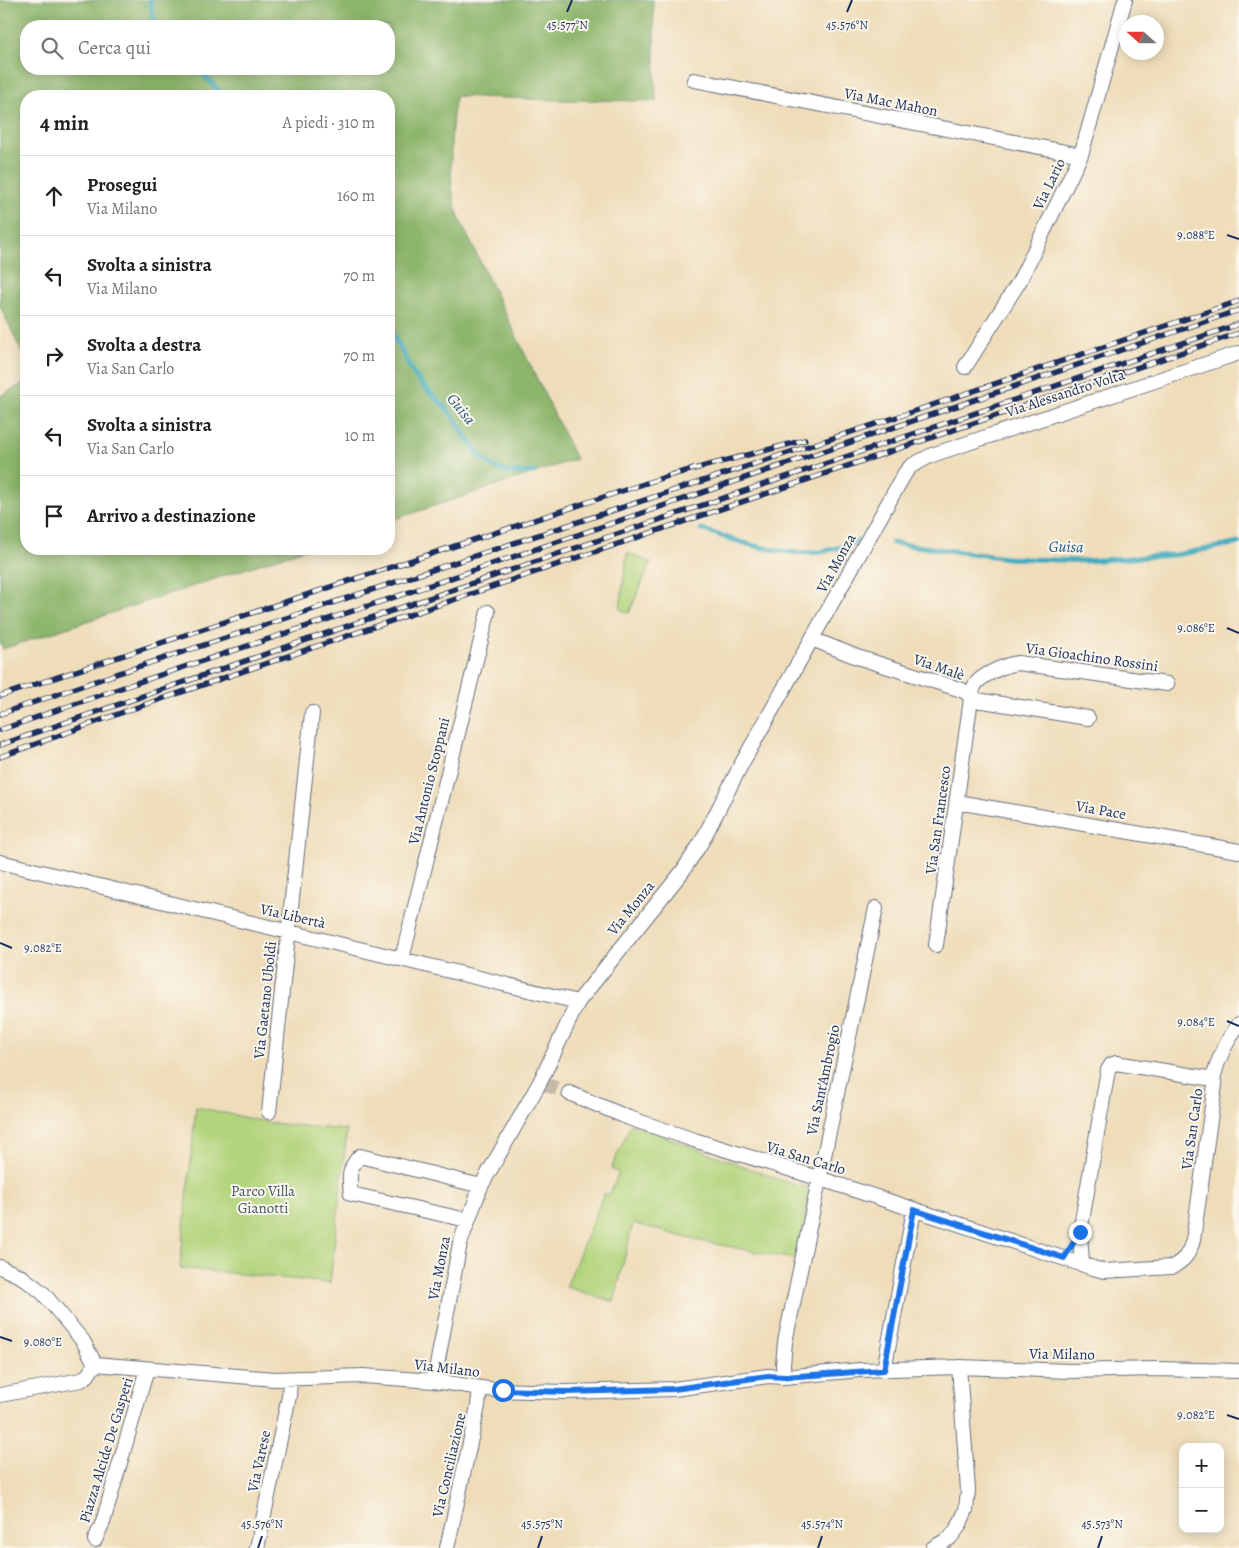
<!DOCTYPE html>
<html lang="it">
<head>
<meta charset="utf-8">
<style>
	body { margin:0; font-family:Alegreya,serif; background:#f2f2f2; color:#202124 }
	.controls { position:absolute; right:15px; bottom:15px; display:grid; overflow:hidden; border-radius:10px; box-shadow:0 2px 12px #0003 }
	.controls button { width:45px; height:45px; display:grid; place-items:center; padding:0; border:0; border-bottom:1px solid #e0e0e0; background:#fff; color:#202124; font:25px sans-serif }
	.compass { position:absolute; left:1119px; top:15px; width:45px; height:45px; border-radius:50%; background:#fff; box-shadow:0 2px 12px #0003; rotate:291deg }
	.stop { position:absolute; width:15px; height:15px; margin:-11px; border:4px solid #1a73e8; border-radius:50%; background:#fff }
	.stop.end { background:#1a73e8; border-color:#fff; box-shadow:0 1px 5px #0008 }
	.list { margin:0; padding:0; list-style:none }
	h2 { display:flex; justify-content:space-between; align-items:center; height:65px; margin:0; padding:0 20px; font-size:21px }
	h2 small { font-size:16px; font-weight:400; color:#757577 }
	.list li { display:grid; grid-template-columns:32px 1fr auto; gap:15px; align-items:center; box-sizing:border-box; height:80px; padding:0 20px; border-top:1px solid #e0e0e0 }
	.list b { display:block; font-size:19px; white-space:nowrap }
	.list p { margin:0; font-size:16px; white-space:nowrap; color:#757577 }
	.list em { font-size:16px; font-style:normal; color:#757577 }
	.icon { flex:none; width:28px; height:28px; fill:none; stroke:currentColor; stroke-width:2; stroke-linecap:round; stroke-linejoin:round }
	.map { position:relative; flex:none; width:1239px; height:1548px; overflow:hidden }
	.search { position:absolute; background:#fff; box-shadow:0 2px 12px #0003; left:20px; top:20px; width:375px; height:55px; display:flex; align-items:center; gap:12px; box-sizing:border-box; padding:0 18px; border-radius:20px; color:#757577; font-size:19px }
	.panel { position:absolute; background:#fff; box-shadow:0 2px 12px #0003; left:20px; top:90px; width:375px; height:465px; border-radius:20px }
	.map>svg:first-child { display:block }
	.green { fill:#b2d47c; stroke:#66826d }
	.forest { fill:#8db66c; stroke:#547265; fill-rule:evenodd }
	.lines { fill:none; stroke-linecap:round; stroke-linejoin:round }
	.stream { stroke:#3faabe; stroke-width:5 }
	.street-tunnel { stroke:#c5baa8; stroke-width:14; stroke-dasharray:14 7; stroke-linecap:butt }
	.street-casing { stroke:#656c7e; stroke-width:16 }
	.street { stroke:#fff; stroke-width:14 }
	.rail-casing { stroke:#1b2f5e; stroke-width:5.5 }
	.rail { stroke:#fbf7ec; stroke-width:4; stroke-dasharray:11; stroke-linecap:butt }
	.route { stroke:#1a73e8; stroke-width:6 }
	.ticks { fill:none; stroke:#1b2f5e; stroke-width:2 }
	.labels { text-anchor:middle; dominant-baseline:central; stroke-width:4; stroke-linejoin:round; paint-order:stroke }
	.street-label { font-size:15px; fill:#1b2f5e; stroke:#fbf7ec }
	.park-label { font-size:15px; fill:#415866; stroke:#fbf7ec }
	.water-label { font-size:16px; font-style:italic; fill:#285a80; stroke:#fbf7ec }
	.ticks-label { font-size:12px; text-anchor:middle; fill:#1b2f5e; stroke:#fbf7ec; stroke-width:4; stroke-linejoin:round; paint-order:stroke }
</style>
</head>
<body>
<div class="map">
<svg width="1239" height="1548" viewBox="0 0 1239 1548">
	<rect width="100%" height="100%" fill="#fbf7ec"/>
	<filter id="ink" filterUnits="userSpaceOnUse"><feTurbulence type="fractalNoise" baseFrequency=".02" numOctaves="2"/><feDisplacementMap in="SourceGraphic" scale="10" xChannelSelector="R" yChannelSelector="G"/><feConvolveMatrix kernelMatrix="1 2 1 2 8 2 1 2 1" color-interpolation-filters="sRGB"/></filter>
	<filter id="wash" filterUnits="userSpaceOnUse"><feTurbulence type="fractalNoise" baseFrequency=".0096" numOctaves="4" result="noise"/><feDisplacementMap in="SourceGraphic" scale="20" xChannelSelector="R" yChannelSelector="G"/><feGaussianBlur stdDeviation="1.12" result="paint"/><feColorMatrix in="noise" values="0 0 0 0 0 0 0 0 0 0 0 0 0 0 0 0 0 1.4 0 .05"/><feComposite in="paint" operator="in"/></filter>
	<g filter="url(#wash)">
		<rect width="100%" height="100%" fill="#efddba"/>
		<path class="green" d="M 627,553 L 651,562 L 629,613 L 620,609 Z
			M 196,1107 L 271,1123 L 347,1130 L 330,1283 L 180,1268 Z
			M 631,1124 L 789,1183 L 810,1188 L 798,1260 L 695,1240 L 633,1223 L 614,1302 L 566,1287 L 604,1193 L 609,1195 L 619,1173 L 611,1169 Z"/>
		<path class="forest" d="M 0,0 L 653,0 L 656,101 L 551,100 L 456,96 C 451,117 449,172 453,194 C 454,203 457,212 460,220 L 576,459 L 389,521 L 389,96 L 26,96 L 26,361 L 0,306 ZM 26,26 L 389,26 L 389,69 L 26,69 Z
			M 26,382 L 26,549 L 305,549 L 3,649 L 0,642 L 0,396 Z"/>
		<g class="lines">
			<path class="stream" d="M 150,0 L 153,19 L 161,26
				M 198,69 L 224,96
				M 389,331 C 402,344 405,362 416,377 C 425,390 440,400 450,413 C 465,432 477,463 504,471 C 514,474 524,473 534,472
				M 701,529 C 738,542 780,556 820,552 C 833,550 846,545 858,541
				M 892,543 L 1007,558 L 1084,561 L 1175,555 L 1239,543"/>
		</g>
	</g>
	<g filter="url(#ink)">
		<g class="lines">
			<path class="street-tunnel" d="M 544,1084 L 569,1093"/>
			<g class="street-casing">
				<path id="street" d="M 694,80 L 1081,155
					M 965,367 L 1019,282 L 1081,155 L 1125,0
					M 812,639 L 857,657 L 962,690 L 968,694 L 971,699 L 1088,718
					M 957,802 L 1239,851
					M 0,862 L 578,1002
					M 936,945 L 971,699 C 972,696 972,691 974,687 C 978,676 1007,664 1018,663 L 1167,684
					M 402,959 L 488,612
					M 1213,1079 C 1218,1058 1226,1041 1239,1024
					M 569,1093 L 629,1118 L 694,1140 L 818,1178 L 1093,1268 L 1104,1271 L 1172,1267 C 1185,1260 1189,1254 1193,1240 L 1215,1085 L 1213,1079 L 1116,1063 L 1111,1065 L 1108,1070 L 1080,1232 L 1082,1264
					M 269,1112 L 312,713
					M 467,1220 L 351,1194 C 349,1178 348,1168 360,1156 L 481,1186
					M 0,1267 L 22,1277 L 43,1293 L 83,1341 L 95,1364
					M 95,1364 L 275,1379 L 363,1376 L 434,1381 L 495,1390 L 566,1392 L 674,1389 L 768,1376 L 784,1377 L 860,1370 L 959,1367 L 1070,1371 L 1157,1369 L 1239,1371
					M 884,1370 L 914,1210
					M 784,1377 L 783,1365 L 785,1342 L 876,908
					M 434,1381 L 460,1243 L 481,1186 L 540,1082 L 578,1002 L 682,872 L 701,843 L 741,765 L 905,473 L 911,466 L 932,455 L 1239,353
					M 0,1395 L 81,1380 L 88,1375 L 95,1364
					M 95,1540 L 103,1522 L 147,1369
					M 257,1548 L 289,1396 L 290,1380
					M 447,1548 L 478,1406 L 480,1388
					M 933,1548 L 950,1538 L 959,1526 L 966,1510 L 968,1490 L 959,1367"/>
			</g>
			<use href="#street" class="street"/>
			<g class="rail-casing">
				<path id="rail" d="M 0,696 L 619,492 L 671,475 L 805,440
					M 0,714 L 116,674 L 900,416 L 1239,301
					M 0,730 L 121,688 L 395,597 L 1239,310
					M 0,745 L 543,559 L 1239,324
					M 0,757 L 129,710 L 1239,333"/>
			</g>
			<use href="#rail" class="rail"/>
		</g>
	</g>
	<g class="lines" filter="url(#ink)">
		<path class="route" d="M 503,1390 L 566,1392 L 674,1389 L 768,1376 L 784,1377 L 884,1370 L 914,1210 L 1064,1258 L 1080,1232"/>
	</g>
	<path class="ticks" d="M 567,12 L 572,0M 847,12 L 852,0M 1227,235 L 1239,239M 1227,628 L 1239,633M 0,943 L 12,948M 1227,1021 L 1239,1026M 0,1337 L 12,1341M 1227,1415 L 1239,1419M 258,1548 L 262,1536M 538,1548 L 542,1536M 818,1548 L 822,1536M 1098,1548 L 1102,1536"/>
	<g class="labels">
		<g class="street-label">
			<text transform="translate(891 102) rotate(11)">Via Mac Mahon</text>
			<text transform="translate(1049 184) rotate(-64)">Via Lario</text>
			<text transform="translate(1065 393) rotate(-18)">Via Alessandro Volta</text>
			<text transform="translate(836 563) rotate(-61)">Via Monza</text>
			<text transform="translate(1092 657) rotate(8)">Via Gioachino Rossini</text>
			<text transform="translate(939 667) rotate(19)">Via Malè</text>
			<text transform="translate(429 781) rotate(-76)">Via Antonio Stoppani</text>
			<text transform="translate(1101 810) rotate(10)">Via Pace</text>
			<text transform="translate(938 820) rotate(-82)">Via San Francesco</text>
			<text transform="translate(631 908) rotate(-51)">Via Monza</text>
			<text transform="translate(293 916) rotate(13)">Via Libertà</text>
			<text transform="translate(265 1000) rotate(-84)">Via Gaetano Uboldi</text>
			<text transform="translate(823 1080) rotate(-78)">Via Sant'Ambrogio</text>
			<text transform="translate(1192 1129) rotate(-82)">Via San Carlo</text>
			<text transform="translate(806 1158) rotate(17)">Via San Carlo</text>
			<text transform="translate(439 1268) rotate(-79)">Via Monza</text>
			<text transform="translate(1062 1354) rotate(1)">Via Milano</text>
			<text transform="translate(447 1368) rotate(7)">Via Milano</text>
			<text transform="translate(106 1450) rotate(-73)">Piazza Alcide De Gasperi</text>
			<text transform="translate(259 1461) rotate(-78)">Via Varese</text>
			<text transform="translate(449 1465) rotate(-77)">Via Conciliazione</text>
		</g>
		<g class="park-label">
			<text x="263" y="1191">Parco Villa<tspan x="263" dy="17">Gianotti</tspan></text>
		</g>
		<g class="water-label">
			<text transform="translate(461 409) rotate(51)">Guisa</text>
			<text transform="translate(1066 547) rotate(1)">Guisa</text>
		</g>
	</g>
	<g class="ticks-label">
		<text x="847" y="29">45.576°N</text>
		<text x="567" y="29">45.577°N</text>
		<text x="1196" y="239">9.088°E</text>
		<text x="1196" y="632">9.086°E</text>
		<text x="43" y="952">9.082°E</text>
		<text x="1196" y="1026">9.084°E</text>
		<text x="43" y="1346">9.080°E</text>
		<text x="1196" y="1419">9.082°E</text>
		<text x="262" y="1528">45.576°N</text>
		<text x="542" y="1528">45.575°N</text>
		<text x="822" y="1528">45.574°N</text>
		<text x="1102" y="1528">45.573°N</text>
	</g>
</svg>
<div class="controls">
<button>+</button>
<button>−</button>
</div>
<svg class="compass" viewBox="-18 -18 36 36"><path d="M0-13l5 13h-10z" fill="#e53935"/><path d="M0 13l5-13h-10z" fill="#757577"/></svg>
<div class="stop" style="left:503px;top:1390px"></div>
<div class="stop end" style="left:1080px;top:1232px"></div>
<div class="search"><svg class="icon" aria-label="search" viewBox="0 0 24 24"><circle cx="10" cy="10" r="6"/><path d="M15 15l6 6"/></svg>Cerca qui</div>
<section class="panel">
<h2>4 min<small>A piedi · 310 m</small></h2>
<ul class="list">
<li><svg class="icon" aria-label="ahead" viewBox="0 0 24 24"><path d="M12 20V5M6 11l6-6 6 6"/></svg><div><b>Prosegui</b><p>Via Milano</p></div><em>160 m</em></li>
<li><svg class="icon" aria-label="left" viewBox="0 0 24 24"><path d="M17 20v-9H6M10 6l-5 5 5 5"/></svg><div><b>Svolta a sinistra</b><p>Via Milano</p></div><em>70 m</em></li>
<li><svg class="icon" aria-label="right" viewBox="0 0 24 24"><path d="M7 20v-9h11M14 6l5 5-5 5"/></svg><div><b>Svolta a destra</b><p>Via San Carlo</p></div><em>70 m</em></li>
<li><svg class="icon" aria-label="left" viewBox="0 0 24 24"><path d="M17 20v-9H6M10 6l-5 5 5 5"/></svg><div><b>Svolta a sinistra</b><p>Via San Carlo</p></div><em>10 m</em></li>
<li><svg class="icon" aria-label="arrive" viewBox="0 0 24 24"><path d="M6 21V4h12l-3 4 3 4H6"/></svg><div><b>Arrivo a destinazione</b></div></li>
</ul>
</section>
</div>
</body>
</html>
